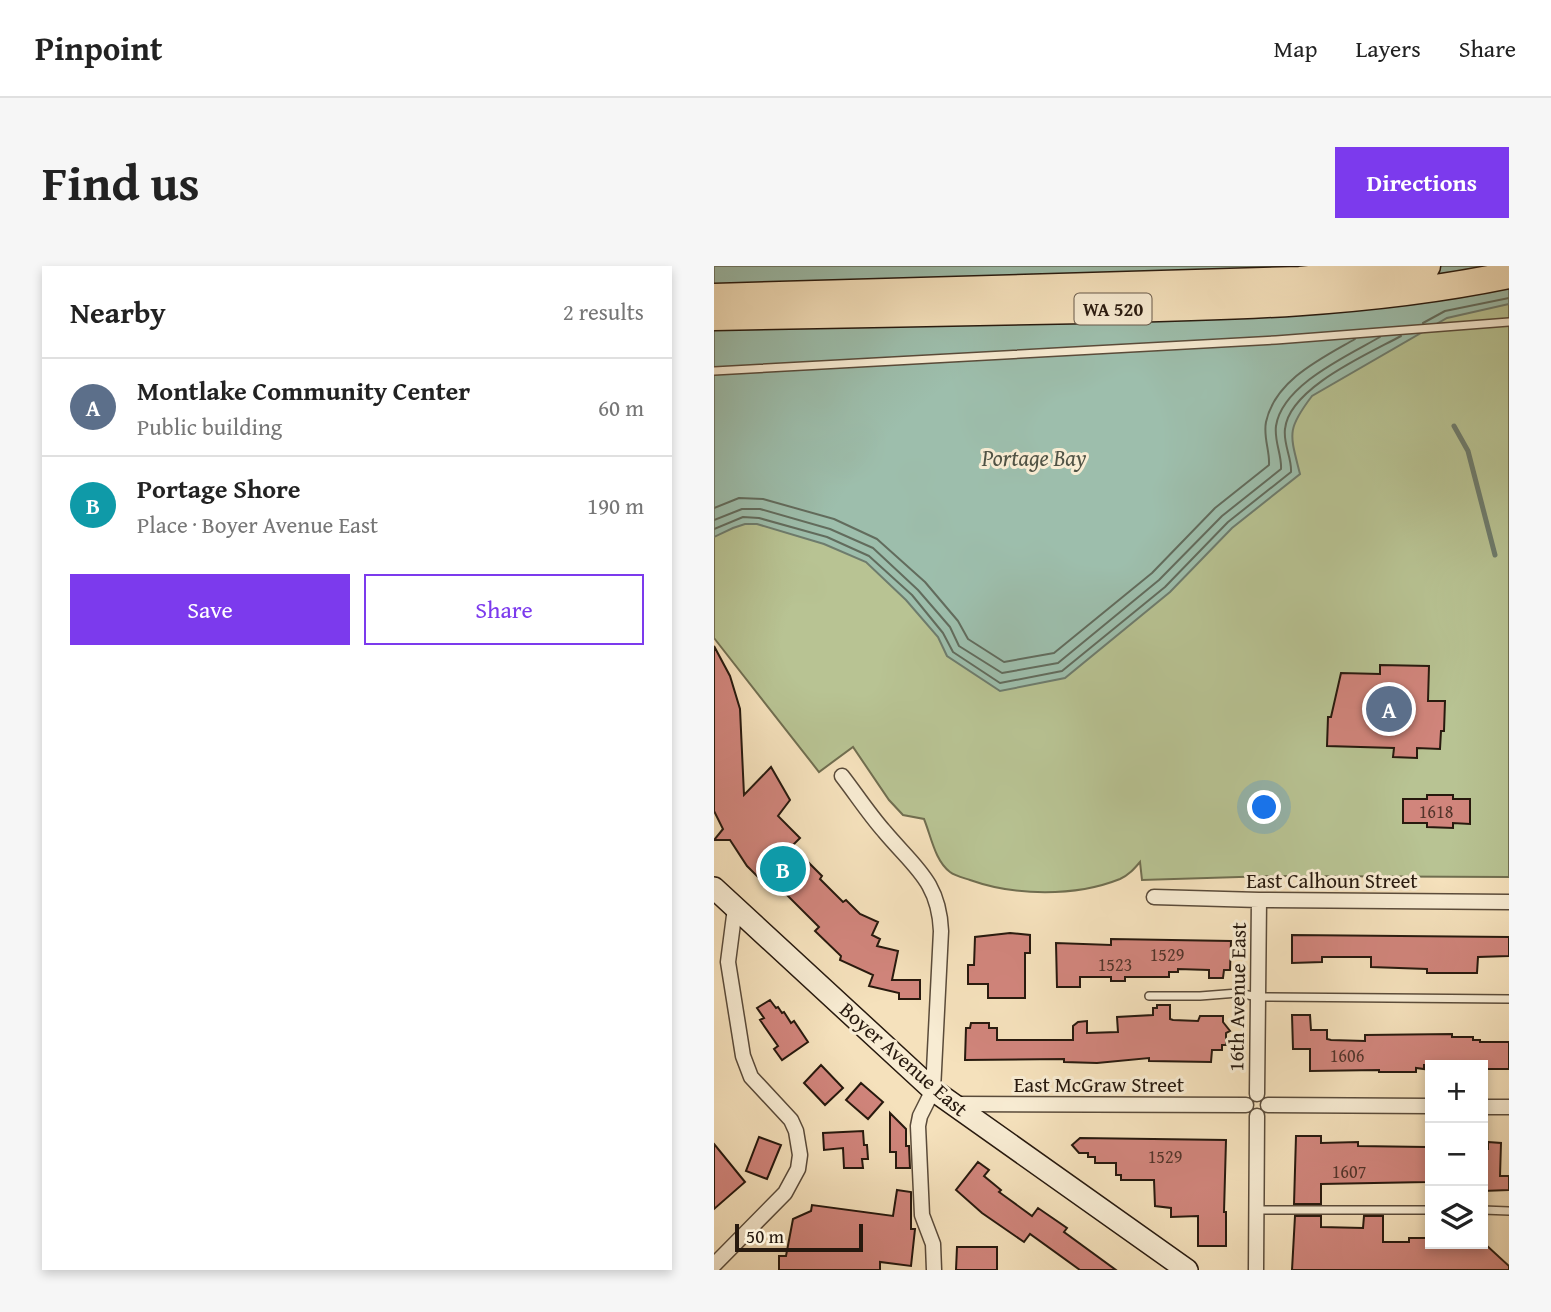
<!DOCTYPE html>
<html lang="en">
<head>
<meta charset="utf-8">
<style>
	body { margin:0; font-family:"Gentium Book Plus",serif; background:#f6f6f6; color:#222 }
	.controls { position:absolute; right:21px; bottom:21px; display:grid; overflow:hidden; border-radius:0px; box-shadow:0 4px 10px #0003 }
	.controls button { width:63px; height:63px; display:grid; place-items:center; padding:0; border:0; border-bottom:2px solid #e0e0e0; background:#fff; color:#222; font:35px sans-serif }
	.scale { position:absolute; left:21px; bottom:18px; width:128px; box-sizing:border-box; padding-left:7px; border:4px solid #27190e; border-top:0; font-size:19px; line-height:24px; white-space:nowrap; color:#27190e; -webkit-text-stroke:5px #f8ecd3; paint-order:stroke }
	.you { position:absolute; left:551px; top:542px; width:24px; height:24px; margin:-18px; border:5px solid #fff; border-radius:50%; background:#1a73e8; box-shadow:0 0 0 10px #1a73e833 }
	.badge { display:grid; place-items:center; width:46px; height:46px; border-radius:50%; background:#7c3aed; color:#fff; font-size:23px; font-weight:700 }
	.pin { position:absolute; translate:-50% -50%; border:4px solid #fff; box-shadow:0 2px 7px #0006 }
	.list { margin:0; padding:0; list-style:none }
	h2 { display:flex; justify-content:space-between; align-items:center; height:91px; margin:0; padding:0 28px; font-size:30px }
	h2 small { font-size:23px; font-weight:400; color:#767676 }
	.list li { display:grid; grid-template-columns:46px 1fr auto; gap:21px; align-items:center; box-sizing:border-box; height:98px; padding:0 28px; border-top:2px solid #e0e0e0 }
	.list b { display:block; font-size:26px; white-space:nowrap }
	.list p { margin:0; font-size:23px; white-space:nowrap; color:#767676 }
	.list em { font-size:23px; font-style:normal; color:#767676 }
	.actions { display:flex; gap:14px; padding:21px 28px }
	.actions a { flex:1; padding:16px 0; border:2px solid #7c3aed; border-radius:0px; text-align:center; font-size:24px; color:#7c3aed }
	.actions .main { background:#7c3aed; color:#fff }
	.icon { flex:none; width:38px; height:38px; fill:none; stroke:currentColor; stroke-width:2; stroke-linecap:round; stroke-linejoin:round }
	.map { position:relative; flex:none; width:795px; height:1004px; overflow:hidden; border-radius:0px }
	header { display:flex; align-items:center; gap:42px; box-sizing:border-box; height:98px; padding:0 35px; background:#fff; border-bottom:2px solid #e0e0e0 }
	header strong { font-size:33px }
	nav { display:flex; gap:38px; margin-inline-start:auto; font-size:24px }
	.intro { display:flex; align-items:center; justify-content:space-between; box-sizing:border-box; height:168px; padding:0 42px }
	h1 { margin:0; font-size:49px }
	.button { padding:18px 32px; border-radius:0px; background:#7c3aed; color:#fff; font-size:24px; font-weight:700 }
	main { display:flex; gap:42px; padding:0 42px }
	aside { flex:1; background:#fff; border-radius:0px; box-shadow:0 4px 10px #0003 }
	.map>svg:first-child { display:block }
	.green { fill:#b8c393; stroke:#706e50; stroke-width:2 }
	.water { fill:#9dbeac; stroke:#6e7c6d; stroke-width:2 }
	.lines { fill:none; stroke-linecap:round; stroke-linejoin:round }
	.shore { stroke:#626c5d; stroke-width:2 }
	.stream { stroke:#6e7c6d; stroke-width:5 }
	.building { fill:#d1857c; stroke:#27190e; stroke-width:2 }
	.lane-casing { stroke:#5a4b3a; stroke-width:10 }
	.street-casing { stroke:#5a4b3a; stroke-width:17 }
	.secondary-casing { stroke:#27190e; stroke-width:24 }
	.highway-casing { stroke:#27190e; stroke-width:29 }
	.lane { stroke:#f8ecd3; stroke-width:7 }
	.street { stroke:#f8ecd3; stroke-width:14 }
	.secondary { stroke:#f8ecd3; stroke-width:21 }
	.highway { stroke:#f5e1bc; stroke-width:26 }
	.labels { text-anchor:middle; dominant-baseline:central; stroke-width:6; stroke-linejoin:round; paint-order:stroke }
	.number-label { font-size:18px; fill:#52342a }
	.shield { fill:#f8ecd3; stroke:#665849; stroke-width:2 }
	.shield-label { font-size:19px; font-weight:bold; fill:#27190e }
	.street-label { font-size:21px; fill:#27190e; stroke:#f8ecd3 }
	.water-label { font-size:23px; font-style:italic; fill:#505345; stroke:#f8ecd3 }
</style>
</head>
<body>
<header>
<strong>Pinpoint</strong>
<nav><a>Map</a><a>Layers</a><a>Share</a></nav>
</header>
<div class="intro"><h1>Find us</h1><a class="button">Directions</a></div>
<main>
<aside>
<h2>Nearby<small>2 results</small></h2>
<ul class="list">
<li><span class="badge" style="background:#5c6f8a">A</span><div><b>Montlake Community Center</b><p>Public building</p></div><em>60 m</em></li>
<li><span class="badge" style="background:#0f9aa8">B</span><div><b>Portage Shore</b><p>Place · Boyer Avenue East</p></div><em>190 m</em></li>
</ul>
<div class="actions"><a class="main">Save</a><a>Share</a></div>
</aside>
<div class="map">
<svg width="795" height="1004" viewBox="0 0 795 1004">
	<rect width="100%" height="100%" fill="#f5e1bc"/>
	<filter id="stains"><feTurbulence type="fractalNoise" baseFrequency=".00286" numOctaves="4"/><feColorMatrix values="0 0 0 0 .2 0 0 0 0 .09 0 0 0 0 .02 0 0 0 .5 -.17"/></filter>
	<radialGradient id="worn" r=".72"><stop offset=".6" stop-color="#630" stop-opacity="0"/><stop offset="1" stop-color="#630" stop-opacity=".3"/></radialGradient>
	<path class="green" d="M 795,22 L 795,611 L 559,610 L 428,614 L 426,596 C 420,603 415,609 406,613 C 361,631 301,630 256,614 C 250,612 241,610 236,606 C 221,595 217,570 210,553 L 189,549 L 175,534 L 139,481 L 105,506 L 0,372 L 0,66 Z"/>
	<path class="water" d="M 0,0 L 795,0 L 795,38 L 733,52 L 598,130 C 572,164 576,168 586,208 L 518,262 L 456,326 L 351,412 L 286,425 L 233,390 L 224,371 L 192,334 L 152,296 L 110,278 L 43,258 L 31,258 L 19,262 L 0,271 Z"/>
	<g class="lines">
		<path class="shore" d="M 709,57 L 731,45 L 795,32
			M 0,242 L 25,232 L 49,233 L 120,253 L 163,273 L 211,316 L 244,355 L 254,373 L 290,396 L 340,387 L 438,307 L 501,242 L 555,199 C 556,185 549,171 552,156 C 561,114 608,92 641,73
			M 0,254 L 28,243 L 46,243 L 116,263 L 159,282 L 204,324 L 236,361 L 245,380 L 288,407 L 344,397 L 445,314 L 508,250 L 567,203 C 568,189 560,175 562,160 C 568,119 633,90 666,71
			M 0,263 L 29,251 L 45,252 L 113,271 L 155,290 L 198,329 L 229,367 L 239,386 L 286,417 L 348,405 L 451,321 L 514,256 L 577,206 C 578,192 569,178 571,163 C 575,122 654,88 687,70"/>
		<path class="stream" d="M 740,160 L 754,185 L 781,289"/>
	</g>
	<path class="building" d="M 0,380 L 16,410 L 26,443 L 30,529 L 57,501 L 76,534 L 64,550 L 86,572 L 78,580 L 108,610 L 106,613 L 129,636 L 132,634 L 146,648 L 164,656 L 158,669 L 166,673 L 163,680 L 184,685 L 178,714 L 206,714 L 206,733 L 185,733 L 185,727 L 155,720 L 159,709 L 126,694 L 127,690 L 101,665 L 105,661 L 52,608 L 46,613 L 33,600 L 16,574 L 0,574 L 9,563 L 0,545 Z
		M 666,399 L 715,400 L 714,435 L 731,435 L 730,465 L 727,465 L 726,483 L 703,482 L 703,492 L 679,491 L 680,482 L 613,480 L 614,451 L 617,451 L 627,407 L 666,408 Z
		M 713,529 L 739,529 L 739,533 L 756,533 L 756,558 L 739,557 L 739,562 L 713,561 L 713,557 L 689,557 L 689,533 L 713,533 Z
		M 296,667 L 316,669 L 316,687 L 311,687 L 311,732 L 274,732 L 274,718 L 254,718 L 254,699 L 260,699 L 261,671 Z
		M 578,669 L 795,671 L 795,690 L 764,691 L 763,707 L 713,707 L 713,703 L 657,701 L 657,691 L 608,691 L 608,696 L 578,697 Z
		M 397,673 L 517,675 L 516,704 L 510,704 L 509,712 L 495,712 L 495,704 L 464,703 L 464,706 L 455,706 L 455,711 L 411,711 L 411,715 L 397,715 L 397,711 L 366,711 L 366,721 L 343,721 L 342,677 L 397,679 Z
		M 56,734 L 62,742 L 64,741 L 68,747 L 70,746 L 77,757 L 80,755 L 94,776 L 68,794 L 60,783 L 64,780 L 46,754 L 50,752 L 43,742 Z
		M 443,739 L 456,739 L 456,753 L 459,754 L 484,755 L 486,750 L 509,750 L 509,756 L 516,765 L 512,767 L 512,779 L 508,779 L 508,784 L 498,784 L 497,796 L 435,795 L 435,792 L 383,797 L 350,796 L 350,793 L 251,794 L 252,762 L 256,762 L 257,757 L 275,757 L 275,762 L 283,762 L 283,774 L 359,774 L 359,760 L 364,756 L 373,755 L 373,767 L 404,766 L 403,751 L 439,749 L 439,742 L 443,742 Z
		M 578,749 L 596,749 L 597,764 L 613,764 L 613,773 L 617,774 L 651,775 L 651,769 L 738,768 L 738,771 L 759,771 L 759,774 L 766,774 L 766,776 L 795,776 L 795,803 L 769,803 L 769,799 L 710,799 L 710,803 L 702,802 L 702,806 L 665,806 L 665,804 L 596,805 L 596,783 L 579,783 Z
		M 107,799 L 129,822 L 111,839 L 90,817 Z
		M 147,817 L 169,836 L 154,853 L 132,834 Z
		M 176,847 L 192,863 L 192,880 L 195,880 L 196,902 L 182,902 L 182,886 L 176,886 Z
		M 149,865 L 150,879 L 153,879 L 154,893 L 148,893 L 149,902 L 130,902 L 129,882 L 110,884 L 109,867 Z
		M 582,870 L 607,870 L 607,877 L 644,876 L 644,880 L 712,881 L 713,916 L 607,918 L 607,938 L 580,938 Z
		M 45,871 L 67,879 L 53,913 L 32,905 Z
		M 366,872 L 512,874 L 510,946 L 512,946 L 512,980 L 484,980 L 484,950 L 457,951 L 457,942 L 441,940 L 440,914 L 407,914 L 407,909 L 402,909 L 402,897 L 381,897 L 381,891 L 374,891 L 374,887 L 365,887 L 358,879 Z
		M 774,876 L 787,877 L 786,910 L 795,910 L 795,924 L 769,925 L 769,883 L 774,883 Z
		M 0,878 L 31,916 L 0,943 Z
		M 264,896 L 275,904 L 270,910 L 287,924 L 285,926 L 318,950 L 324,942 L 353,962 L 350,966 L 402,1004 L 366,1004 L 316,968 L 310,976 L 268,947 L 242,924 Z
		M 183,924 L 197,926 L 197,963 L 201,963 L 197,1000 L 166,996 L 166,1004 L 65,1004 L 65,990 L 72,990 L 79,953 L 97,945 L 98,939 L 179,950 Z
		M 581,950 L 607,950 L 607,961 L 649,962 L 650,950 L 669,950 L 669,976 L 695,976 L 695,972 L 716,972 L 716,978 L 771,978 L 795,1000 L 795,1004 L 578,1004 Z
		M 243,981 L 283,981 L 283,1004 L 242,1004 Z"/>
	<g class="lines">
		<g class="lane-casing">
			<path id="lane" d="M 0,105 L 562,74 L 795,56
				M 435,730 L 486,730 L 524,727 L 544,731 L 795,733
				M 543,944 L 716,944
				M 769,944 L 795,945"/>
		</g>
		<g class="street-casing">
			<path id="street" d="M 128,510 C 142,528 155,548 170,565 C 200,601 225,615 227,665 L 219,824 L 206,850 L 204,860 L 208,949 L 219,978 L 220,1004
				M 440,631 L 545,634 L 795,636
				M 543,828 L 545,634
				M 240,838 L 532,839
				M 554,839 L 716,840
				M 769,841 L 795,841
				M 0,999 L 71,927 L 84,903 L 86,889 L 82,865 L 77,854 L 37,811 L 29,790 L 14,696 L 21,642
				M 542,1004 L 543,850"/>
		</g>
		<g class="secondary-casing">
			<path id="secondary" d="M 0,622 L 219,824 L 473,1004"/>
		</g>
		<g class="highway-casing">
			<path id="highway" d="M 0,31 L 586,14 L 713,0
				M 0,51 C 124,49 248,46 372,44 C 514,41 656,38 795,9"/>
		</g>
		<use href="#lane" class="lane"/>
		<use href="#street" class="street"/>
		<use href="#secondary" class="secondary"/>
		<use href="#highway" class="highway"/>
	</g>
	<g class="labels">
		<g class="number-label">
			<text x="722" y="545">1618</text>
			<text x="453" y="688">1529</text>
			<text x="401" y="698">1523</text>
			<text x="633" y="789">1606</text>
			<text x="451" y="890">1529</text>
			<text x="635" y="905">1607</text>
		</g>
		<rect class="shield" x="360.5" y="27.5" width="77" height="31" rx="5"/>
		<g class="shield-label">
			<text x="399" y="43">WA 520</text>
		</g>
		<g class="street-label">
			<text x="618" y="614">East Calhoun Street</text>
			<text transform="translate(523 731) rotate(-89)">16th Avenue East</text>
			<text transform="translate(190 793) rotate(41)">Boyer Avenue East</text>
			<text x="385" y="818">East McGraw Street</text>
		</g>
		<g class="water-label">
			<text x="320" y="191">Portage Bay</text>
		</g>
	</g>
	<rect width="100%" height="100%" filter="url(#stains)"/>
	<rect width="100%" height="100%" fill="url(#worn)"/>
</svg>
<div class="controls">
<button>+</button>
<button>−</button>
<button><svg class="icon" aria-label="layers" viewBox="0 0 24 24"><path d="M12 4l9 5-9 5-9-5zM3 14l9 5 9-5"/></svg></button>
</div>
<div class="scale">50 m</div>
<div class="you"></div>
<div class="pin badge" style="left:675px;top:443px;background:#5c6f8a">A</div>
<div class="pin badge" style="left:69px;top:603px;background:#0f9aa8">B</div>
</div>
</main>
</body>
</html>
